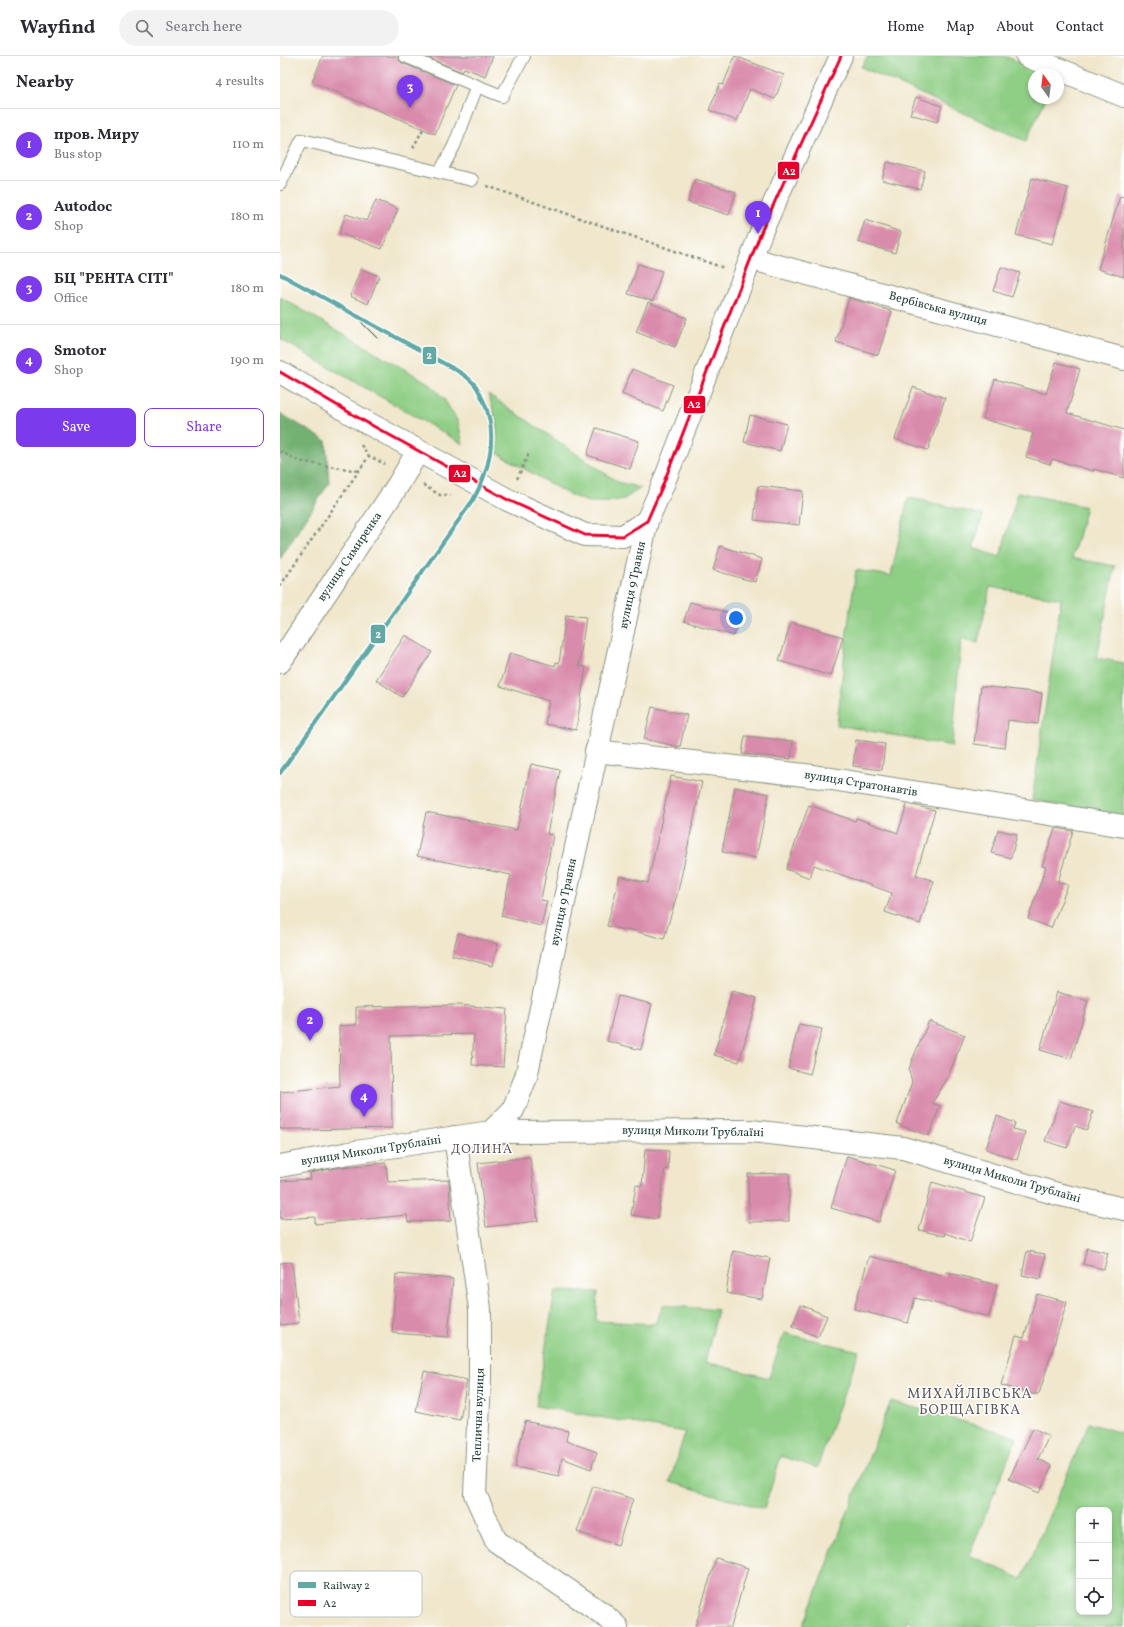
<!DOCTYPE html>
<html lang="en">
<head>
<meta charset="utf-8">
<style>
	body { margin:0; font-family:Vollkorn,serif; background:#f2f2f3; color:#2b2b33 }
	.controls { position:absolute; right:12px; bottom:12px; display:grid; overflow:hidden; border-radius:8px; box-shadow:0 2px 6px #0003 }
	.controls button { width:36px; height:36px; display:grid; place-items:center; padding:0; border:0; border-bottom:1px solid #e1e1e2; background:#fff; color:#2b2b33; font:20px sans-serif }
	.compass { position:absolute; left:748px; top:12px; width:36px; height:36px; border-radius:50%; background:#fff; box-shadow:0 2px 6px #0003; rotate:346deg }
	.you { position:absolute; left:456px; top:562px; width:14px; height:14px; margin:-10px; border:3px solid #fff; border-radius:50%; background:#1a73e8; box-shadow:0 0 0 6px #1a73e833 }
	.badge { display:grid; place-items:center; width:26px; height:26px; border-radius:50%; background:#7c3aed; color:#fff; font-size:13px; font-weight:700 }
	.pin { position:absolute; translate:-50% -33px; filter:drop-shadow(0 1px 2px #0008) }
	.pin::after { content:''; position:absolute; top:21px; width:14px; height:12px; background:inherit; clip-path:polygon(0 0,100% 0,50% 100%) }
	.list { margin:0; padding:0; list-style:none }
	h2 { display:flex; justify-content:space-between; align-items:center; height:52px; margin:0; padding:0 16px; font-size:17px }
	h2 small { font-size:13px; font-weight:400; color:#7c7c81 }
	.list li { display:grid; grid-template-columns:26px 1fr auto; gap:12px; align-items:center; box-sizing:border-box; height:72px; padding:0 16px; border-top:1px solid #e1e1e2 }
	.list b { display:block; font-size:15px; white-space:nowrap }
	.list p { margin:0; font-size:13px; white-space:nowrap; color:#7c7c81 }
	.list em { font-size:13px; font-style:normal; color:#7c7c81 }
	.actions { display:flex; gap:8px; padding:12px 16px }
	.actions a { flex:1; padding:9px 0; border:1px solid #7c3aed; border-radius:8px; text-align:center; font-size:14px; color:#7c3aed }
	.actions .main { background:#7c3aed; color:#fff }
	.icon { flex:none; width:22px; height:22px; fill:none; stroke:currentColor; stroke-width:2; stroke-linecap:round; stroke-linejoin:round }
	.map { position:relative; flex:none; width:844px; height:1571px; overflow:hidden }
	header { display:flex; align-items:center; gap:24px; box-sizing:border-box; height:56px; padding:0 20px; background:#fff; border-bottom:1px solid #e1e1e2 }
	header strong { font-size:19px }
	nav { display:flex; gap:22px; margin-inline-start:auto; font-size:14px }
	.search { width:280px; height:36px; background:#f2f2f3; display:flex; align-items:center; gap:10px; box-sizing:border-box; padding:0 14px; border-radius:22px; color:#7c7c81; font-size:15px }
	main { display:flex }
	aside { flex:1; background:#fff }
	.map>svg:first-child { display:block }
	.green { fill:#8fce85; stroke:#57865c; fill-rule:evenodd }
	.forest { fill:#73b172; stroke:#497753 }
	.building { fill:#d98bab }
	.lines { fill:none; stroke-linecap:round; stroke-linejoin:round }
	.lane-casing { stroke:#889280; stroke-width:14 }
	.street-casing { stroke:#889280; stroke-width:24 }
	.secondary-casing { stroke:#889280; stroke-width:24 }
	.path { stroke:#889280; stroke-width:2.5; stroke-dasharray:3 3; stroke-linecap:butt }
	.lane { stroke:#fff; stroke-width:12 }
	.street { stroke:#fff; stroke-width:22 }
	.secondary { stroke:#fff; stroke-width:22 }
	.tram { stroke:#1f3d34; stroke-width:1 }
	.bus-1-casing { stroke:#fff; stroke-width:6 }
	.bus-1 { stroke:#e4002b; stroke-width:3 }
	.rail-1-casing { stroke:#fff; stroke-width:7 }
	.rail-1 { stroke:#62a8a4; stroke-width:4 }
	.labels { text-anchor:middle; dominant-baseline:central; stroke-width:3; stroke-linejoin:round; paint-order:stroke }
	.street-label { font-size:12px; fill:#1f3d34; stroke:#fff }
	.neighbourhood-label { font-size:13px; letter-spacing:1px; fill:#60585e; stroke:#fff }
	.quarter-label { font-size:14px; letter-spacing:1px; fill:#60585e; stroke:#fff }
	.key { fill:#fff; stroke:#bcc5c2; stroke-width:1 }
	.key-label { font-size:11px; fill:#1f3d34 }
	.line-badge { stroke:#fff; stroke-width:1.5 }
	.badge-label { font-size:11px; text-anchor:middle; font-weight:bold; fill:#fff }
</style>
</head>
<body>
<header>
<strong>Wayfind</strong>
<div class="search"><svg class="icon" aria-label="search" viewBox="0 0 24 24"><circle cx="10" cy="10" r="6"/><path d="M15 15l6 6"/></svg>Search here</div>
<nav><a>Home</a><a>Map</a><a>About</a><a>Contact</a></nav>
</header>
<main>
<aside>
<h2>Nearby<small>4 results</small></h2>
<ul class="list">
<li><span class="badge">1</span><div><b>пров. Миру</b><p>Bus stop</p></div><em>110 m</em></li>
<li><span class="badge">2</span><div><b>Autodoc</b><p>Shop</p></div><em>180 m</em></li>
<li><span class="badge">3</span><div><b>БЦ &quot;РЕНТА СІТІ&quot;</b><p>Office</p></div><em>180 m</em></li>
<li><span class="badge">4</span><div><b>Smotor</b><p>Shop</p></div><em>190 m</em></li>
</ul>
<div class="actions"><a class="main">Save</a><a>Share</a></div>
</aside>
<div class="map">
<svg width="844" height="1571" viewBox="0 0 844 1571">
	<rect width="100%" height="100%" fill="#fff"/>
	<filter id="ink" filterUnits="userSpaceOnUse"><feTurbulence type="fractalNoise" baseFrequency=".025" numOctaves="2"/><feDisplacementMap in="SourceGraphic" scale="8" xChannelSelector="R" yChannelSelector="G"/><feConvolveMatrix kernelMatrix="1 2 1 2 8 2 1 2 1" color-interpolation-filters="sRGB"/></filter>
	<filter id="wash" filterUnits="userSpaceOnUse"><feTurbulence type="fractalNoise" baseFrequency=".012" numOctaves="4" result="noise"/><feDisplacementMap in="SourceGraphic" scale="16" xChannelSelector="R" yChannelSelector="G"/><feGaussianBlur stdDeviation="0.9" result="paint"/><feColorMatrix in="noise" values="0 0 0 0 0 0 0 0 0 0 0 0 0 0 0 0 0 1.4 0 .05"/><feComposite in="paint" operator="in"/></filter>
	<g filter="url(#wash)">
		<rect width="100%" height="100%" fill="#f0e7cc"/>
		<path class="green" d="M 588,0 L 725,0 L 766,18 L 754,18 L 754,42 L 766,42 L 746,85 L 581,11 Z
			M 0,241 L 150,328 L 164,343 L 178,366 L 183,388 L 0,283 Z
			M 208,338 L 338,426 L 361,432 L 344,443 L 328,446 L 308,446 L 288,438 L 217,397 C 218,374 216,360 208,338 Z
			M 738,436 L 806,451 L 792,502 L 835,510 L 817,602 L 844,607 L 843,760 L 752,744 L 781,543 L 710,531 L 698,587 L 681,584 L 672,690 L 557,669 L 567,575 L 576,514 L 611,520 L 628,442 L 645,445 L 703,459 L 693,492 L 720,501 Z
			M 275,1235 L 318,1236 L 316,1265 L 375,1268 L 383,1249 L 438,1254 L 425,1306 L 489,1322 L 504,1277 L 579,1295 L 537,1412 L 501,1400 L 484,1453 L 390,1426 L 405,1376 L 256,1350 Z
			M 611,1345 L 737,1381 L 689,1499 L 742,1523 L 809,1367 L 844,1378 L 844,1571 L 643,1571 L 627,1564 L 624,1571 L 523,1571 ZM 799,1454 L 829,1454 L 829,1556 L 799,1556 Z"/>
		<path class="forest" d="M 0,357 L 46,385 L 49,427 L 0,503 Z"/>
		<g id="blocks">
			<path class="building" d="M 43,0 L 118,0 L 119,4 L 122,7 L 176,29 L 155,78 L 32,26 Z
				M 144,0 L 213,0 L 205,20 L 184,12 L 182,16 Z
				M 455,0 L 504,19 L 495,43 L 470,33 L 457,65 L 429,54 L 440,28 L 443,29 Z
				M 636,41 L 662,50 L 657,66 L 630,58 Z
				M 607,106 L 645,115 L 640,133 L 602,124 Z
				M 752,122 L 788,132 L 772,188 L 736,179 Z
				M 415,123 L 456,136 L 449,159 L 408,146 Z
				M 840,140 L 844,141 L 844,221 L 818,213 Z
				M 96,144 L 118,153 L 102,193 L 59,177 L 66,158 L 87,165 Z
				M 585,164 L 621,176 L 615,197 L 578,186 Z
				M 358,208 L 382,215 L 373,245 L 348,238 Z
				M 721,211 L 740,217 L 732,241 L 713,235 Z
				M 81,213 L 99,220 L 88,248 L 70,240 Z
				M 569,242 L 612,255 L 598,299 L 556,286 Z
				M 368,246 L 407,262 L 395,291 L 356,276 Z
				M 776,306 L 800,313 L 787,357 L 844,374 L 844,422 L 814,413 L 814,415 L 772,403 L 770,408 L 746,401 L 753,377 L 703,363 L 715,323 L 766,338 Z
				M 352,313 L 393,329 L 383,355 L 342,338 Z
				M 633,331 L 665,342 L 648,394 L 615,383 Z
				M 470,359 L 507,368 L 500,395 L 464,386 Z
				M 316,372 L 359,385 L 350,413 L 307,399 Z
				M 478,430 L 523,435 L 519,469 L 474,464 Z
				M 440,490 L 482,503 L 475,526 L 433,514 Z
				M 410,546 L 460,560 L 454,580 L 404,565 Z
				M 286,559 L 306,561 L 299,610 L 306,611 L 296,674 L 265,668 L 269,645 L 220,630 L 230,597 L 275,610 L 276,606 L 279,607 Z
				M 511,566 L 563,581 L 551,620 L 499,605 Z
				M 125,579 L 152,596 L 122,641 L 96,624 Z
				M 701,630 L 762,637 L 758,668 L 728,664 L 725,692 L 694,688 Z
				M 372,651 L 407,659 L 400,691 L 364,683 Z
				M 465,680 L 513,685 L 511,703 L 462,698 Z
				M 576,684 L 605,688 L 602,714 L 573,710 Z
				M 251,708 L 280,714 L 267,778 L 273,779 L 261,844 L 267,845 L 261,870 L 221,860 L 231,819 L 137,800 L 146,756 L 237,774 Z
				M 391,720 L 422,726 L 398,835 L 384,883 L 348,873 L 348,875 L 327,870 L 340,820 L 368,827 Z
				M 455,731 L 489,738 L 476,802 L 442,796 Z
				M 627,748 L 655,754 L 636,819 L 654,825 L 640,868 L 605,856 L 612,837 L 534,809 L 530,822 L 506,813 L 529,749 L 575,765 L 576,762 L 618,777 Z
				M 775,772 L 793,775 L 778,826 L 788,829 L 771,872 L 748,863 L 766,811 L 762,810 Z
				M 718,774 L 737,778 L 731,802 L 711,797 Z
				M 178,877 L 218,888 L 212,910 L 172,899 Z
				M 452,935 L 477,942 L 459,1006 L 434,999 Z
				M 777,936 L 808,945 L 791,1003 L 760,994 Z
				M 338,940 L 372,948 L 361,994 L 327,985 Z
				M 178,949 L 227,953 L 223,1011 L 192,1009 L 194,978 L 111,980 L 112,1072 L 24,1074 L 24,1073 L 0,1073 L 0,1036 L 60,1030 L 59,970 L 76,969 L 76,951 Z
				M 649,965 L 685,979 L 666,1025 L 652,1047 L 660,1050 L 649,1080 L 617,1068 L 632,1026 L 629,1014 L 631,1007 Z
				M 519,968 L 542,973 L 530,1018 L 508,1012 Z
				M 780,1045 L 813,1056 L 807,1074 L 795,1070 L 787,1092 L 765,1085 Z
				M 717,1060 L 735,1067 L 733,1073 L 745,1076 L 737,1104 L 706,1093 Z
				M 365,1093 L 389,1095 L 388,1113 L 385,1113 L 377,1163 L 351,1159 L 356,1129 L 362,1130 Z
				M 567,1100 L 615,1114 L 599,1166 L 551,1152 Z
				M 250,1101 L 258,1165 L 206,1171 L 198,1107 Z
				M 106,1107 L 108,1126 L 169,1124 L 171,1165 L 128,1166 L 127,1159 L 35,1168 L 35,1161 L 0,1163 L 0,1125 L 31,1123 L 30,1117 L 61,1111 Z
				M 509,1117 L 509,1165 L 469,1166 L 468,1118 Z
				M 652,1126 L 705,1142 L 690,1186 L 665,1177 L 664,1180 L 639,1174 Z
				M 807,1192 L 828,1197 L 824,1213 L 803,1208 Z
				M 453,1195 L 490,1202 L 482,1243 L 446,1237 Z
				M 747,1195 L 765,1198 L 761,1223 L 742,1219 Z
				M 589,1200 L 665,1220 L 666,1216 L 717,1229 L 709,1261 L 635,1242 L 628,1267 L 574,1253 Z
				M 12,1206 L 19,1267 L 0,1269 L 0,1207 Z
				M 116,1218 L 173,1223 L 168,1281 L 112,1277 Z
				M 757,1238 L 787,1246 L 759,1338 L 752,1338 L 721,1329 L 736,1280 L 744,1282 Z
				M 521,1249 L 547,1260 L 538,1281 L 512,1270 Z
				M 144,1315 L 187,1324 L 180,1364 L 136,1355 Z
				M 245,1365 L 288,1375 L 286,1385 L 317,1396 L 311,1413 L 282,1402 L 279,1420 L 235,1411 Z
				M 753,1372 L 769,1380 L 758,1403 L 772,1410 L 759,1437 L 729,1423 Z
				M 313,1430 L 353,1443 L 338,1489 L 297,1476 Z
				M 436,1502 L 468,1512 L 451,1571 L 415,1571 Z"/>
		</g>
	</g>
	<g filter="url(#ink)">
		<use href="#blocks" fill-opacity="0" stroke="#889280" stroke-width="1"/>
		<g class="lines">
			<g class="lane-casing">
				<path id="lane" d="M 125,0 L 197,30
					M 160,116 L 174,90 L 197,30 L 222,40 L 244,0
					M 0,128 L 22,84 L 192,124"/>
			</g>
			<g class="street-casing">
				<path id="street" d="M 747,0 L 844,40
					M 472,203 L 844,303
					M 316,695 L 533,720 L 844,770
					M 211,1076 L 471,1075 L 623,1092 L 777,1138 L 844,1153
					M 175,1081 L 200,1253 L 200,1322 L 195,1438 L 216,1485 L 323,1558 L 337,1571"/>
			</g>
			<g class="secondary-casing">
				<path id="secondary" d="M 0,316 L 84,365 L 228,444 L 305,479 L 343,480 L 367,465
					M 0,606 L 118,429 L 138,395
					M 0,1110 L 69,1097 L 211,1076 L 233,1054 L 246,1021 L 367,465 L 382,431 L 482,174 L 561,0"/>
			</g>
			<path class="path" d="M 133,92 L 143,73
				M 207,130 L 444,212
				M 81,389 L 89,400
				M 0,395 L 18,405 L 79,415
				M 237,423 L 249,397
				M 143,429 L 160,439 L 171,439
				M 0,530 L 89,400 L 105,408"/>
			<use href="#lane" class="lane"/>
			<use href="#street" class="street"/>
			<use href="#secondary" class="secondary"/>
			<path class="tram" d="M 73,258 L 97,282"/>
			<g class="bus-1-casing">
				<path id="bus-1" d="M 0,316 L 84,365 L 228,444 L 305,479 L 343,480 L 367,465
					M 367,465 L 382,431 L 482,174 L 561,0"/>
			</g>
			<use href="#bus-1" class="bus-1"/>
			<g class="rail-1-casing">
				<path id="rail-1" d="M 0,218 L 176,314 C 183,318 190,323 195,329 C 199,334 201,341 204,346 C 218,379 210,414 193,444 L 0,717"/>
			</g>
			<use href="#rail-1" class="rail-1"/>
		</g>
	</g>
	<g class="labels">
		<g class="street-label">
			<text transform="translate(658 253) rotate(15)">Вербівська вулиця</text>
			<text transform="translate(70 501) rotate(-56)">вулиця Симиренка</text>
			<text transform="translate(353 529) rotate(-78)">вулиця 9 Травня</text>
			<text transform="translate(581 728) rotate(9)">вулиця Стратонавтів</text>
			<text transform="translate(284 846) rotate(-78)">вулиця 9 Травня</text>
			<text transform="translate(413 1076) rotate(1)">вулиця Миколи Трублаїні</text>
			<text transform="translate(91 1095) rotate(-9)">вулиця Миколи Трублаїні</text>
			<text transform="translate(732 1124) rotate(16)">вулиця Миколи Трублаїні</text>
			<text transform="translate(199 1359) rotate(-88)">Теплична вулиця</text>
		</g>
		<g class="neighbourhood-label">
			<text x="202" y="1094">ДОЛИНА</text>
		</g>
		<g class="quarter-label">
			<text x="690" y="1338">МИХАЙЛІВСЬКА<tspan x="690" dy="16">БОРЩАГІВКА</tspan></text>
		</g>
	</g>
	<rect x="10" y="1515" width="132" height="46" rx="6" class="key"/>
	<rect x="18" y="1526" width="18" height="6" fill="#62a8a4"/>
	<rect x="18" y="1544" width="18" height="6" fill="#e4002b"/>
	<g class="key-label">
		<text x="43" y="1533">Railway 2</text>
		<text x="43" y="1551">А2</text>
	</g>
	<g class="line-badge">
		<rect x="497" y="105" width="23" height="19" rx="4" fill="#e4002b"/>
		<rect x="142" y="290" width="15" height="19" rx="4" fill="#62a8a4"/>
		<rect x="403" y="339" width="23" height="19" rx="4" fill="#e4002b"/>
		<rect x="168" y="408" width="23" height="19" rx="4" fill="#e4002b"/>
		<rect x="90" y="568" width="16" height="20" rx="4" fill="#62a8a4"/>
	</g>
	<g class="badge-label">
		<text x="509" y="119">А2</text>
		<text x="149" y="303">2</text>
		<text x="414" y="352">А2</text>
		<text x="180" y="421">А2</text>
		<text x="98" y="582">2</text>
	</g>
</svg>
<div class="controls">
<button>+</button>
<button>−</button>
<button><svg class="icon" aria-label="locate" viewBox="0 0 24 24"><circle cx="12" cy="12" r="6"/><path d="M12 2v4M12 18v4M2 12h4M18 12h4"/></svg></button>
</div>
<svg class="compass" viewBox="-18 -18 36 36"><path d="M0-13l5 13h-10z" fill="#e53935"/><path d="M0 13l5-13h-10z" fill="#7c7c81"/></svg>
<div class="you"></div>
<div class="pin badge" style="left:478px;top:178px">1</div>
<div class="pin badge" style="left:30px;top:985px">2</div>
<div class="pin badge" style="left:130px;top:52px">3</div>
<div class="pin badge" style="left:84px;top:1061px">4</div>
</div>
</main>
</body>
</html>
